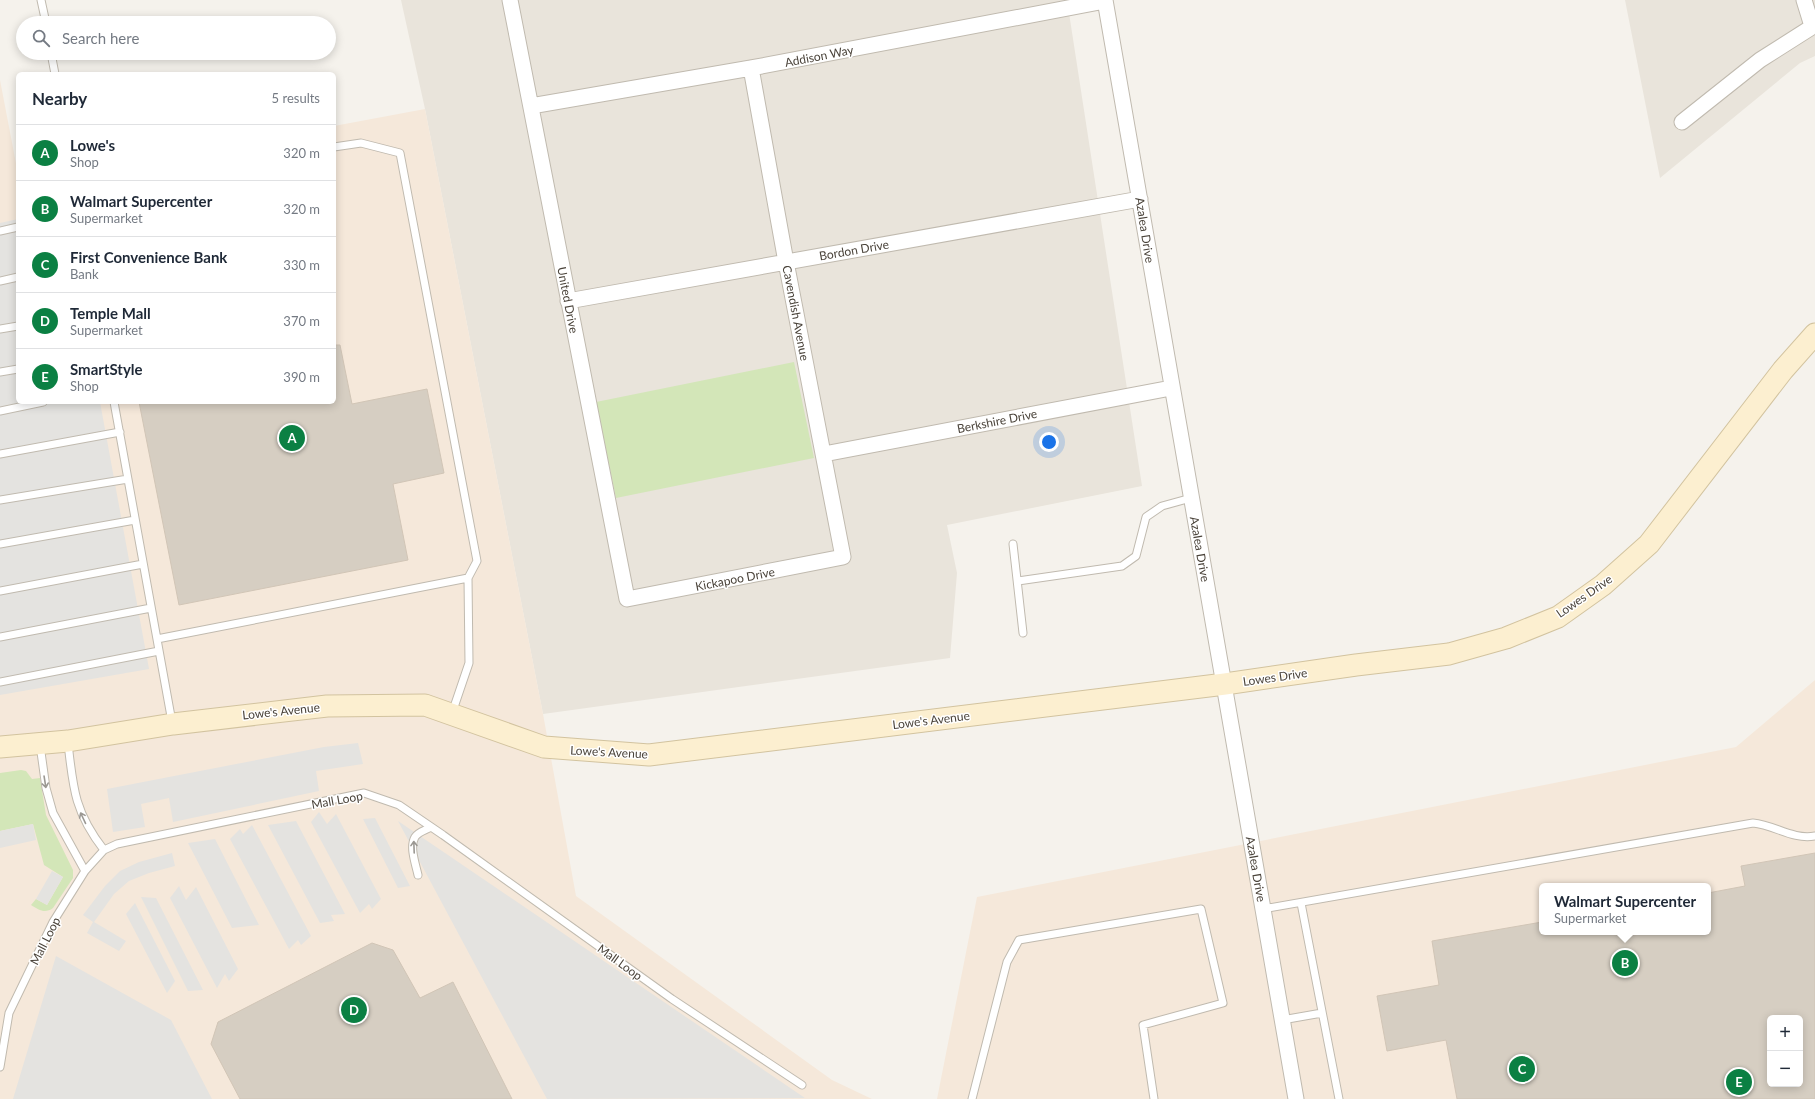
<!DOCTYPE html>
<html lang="en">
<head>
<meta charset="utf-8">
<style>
	body { margin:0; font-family:Lato,sans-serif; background:#f2f2f3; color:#1f2937 }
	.controls { position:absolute; right:12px; bottom:12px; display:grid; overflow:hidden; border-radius:6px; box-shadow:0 2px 10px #0003 }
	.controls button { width:36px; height:36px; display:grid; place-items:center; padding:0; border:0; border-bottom:1px solid #e0e1e3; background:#fff; color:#1f2937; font:20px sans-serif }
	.you { position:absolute; left:1049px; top:442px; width:14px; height:14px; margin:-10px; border:3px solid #fff; border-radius:50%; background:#1a73e8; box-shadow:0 0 0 6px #1a73e833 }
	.badge { display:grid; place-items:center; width:26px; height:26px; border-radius:50%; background:#0b8043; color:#fff; font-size:13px; font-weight:700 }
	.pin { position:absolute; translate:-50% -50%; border:2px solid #fff; box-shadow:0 1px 4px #0006 }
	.popup { position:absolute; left:1539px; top:883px; width:172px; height:52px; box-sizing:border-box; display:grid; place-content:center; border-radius:6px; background:#fff; filter:drop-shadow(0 1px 3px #0005); font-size:13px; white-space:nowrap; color:#747a83 }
	.popup b { font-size:15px; color:#1f2937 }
	.popup::after { content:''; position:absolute; left:50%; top:100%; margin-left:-8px; border:8px solid transparent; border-top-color:#fff }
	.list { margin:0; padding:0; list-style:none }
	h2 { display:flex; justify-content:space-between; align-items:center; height:52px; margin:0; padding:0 16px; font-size:17px }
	h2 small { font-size:13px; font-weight:400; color:#747a83 }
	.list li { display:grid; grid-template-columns:26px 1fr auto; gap:12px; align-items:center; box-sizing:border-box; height:56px; padding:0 16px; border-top:1px solid #e0e1e3 }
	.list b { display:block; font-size:15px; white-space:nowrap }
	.list p { margin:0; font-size:13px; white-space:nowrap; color:#747a83 }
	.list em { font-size:13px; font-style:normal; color:#747a83 }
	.icon { flex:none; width:22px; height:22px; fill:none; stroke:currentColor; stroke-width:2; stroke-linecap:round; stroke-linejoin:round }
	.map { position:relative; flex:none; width:1815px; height:1099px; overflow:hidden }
	.search { position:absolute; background:#fff; box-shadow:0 2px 10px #0003; left:16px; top:16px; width:320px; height:44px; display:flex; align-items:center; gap:10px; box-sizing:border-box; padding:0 14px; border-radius:22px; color:#747a83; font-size:15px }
	.panel { position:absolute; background:#fff; box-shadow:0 2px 10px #0003; left:16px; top:72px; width:320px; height:332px; border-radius:6px }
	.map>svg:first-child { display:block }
	.residential { fill:#e9e4db }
	.commercial { fill:#f5e8da; fill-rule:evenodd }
	.green { fill:#d3e6b8 }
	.parking { fill:#e4e3e0 }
	.building { fill:#d6cec2; stroke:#d1c5b6; fill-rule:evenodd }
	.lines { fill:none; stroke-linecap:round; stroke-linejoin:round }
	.lane-casing { stroke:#c0baaf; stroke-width:9 }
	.street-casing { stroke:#c0baaf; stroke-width:17 }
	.secondary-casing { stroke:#d2c39f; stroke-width:23 }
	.lane { stroke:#fff; stroke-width:7 }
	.street { stroke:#fff; stroke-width:15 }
	.secondary { stroke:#fcefd0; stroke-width:21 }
	.oneway { stroke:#9b9893 }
	.labels { text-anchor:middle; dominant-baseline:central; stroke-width:3; stroke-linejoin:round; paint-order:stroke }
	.street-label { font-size:12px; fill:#4a433a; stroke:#fff }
</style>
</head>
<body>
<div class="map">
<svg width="1815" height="1099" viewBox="0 0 1815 1099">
	<rect width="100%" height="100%" fill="#f5f2ec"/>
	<path class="residential" d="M 401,0 L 1067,0 L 1142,486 L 947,525 L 957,573 L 950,658 L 543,714 L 425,109 Z
		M 1625,0 L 1815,0 L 1815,56 L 1800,63 L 1660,178 Z"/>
	<path class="commercial" d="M 0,80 L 18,174 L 18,402 L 334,402 L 334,126 L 425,109 L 543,714 L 576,896 L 832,1080 L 872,1099 L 0,1099 Z
		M 1815,680 L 1815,1099 L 937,1099 L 977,897 L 1736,747 ZM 1542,886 L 1708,886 L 1708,932 L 1542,932 ZM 1770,1018 L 1800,1018 L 1800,1084 L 1770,1084 Z"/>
	<path class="green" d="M 794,362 L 814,458 L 616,498 L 596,402 Z
		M 21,770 L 26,771 L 32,779 L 40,778 L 46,815 L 73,870 L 73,878 L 53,908 C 45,914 39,910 31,905 L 36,899 L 47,905 L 63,877 L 44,865 L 33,824 L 0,831 L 0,773 Z"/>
	<path class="parking" d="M 18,219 L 18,402 L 100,402 L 149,669 L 0,695 L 0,223 Z
		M 358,743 L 363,764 L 316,771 L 319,791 L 173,822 L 169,798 L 141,804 L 145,827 L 113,832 L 107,789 L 324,747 Z
		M 319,812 L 327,824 L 336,814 L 381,899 L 372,909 L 369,904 L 360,913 L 311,822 Z
		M 375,818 L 410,886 L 398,888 L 363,819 Z
		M 296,821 L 345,914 L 331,915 L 334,921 L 320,923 L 268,825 Z
		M 398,821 L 805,1098 L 547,1099 Z
		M 33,824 L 36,840 L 0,848 L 0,831 Z
		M 252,825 L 311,936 L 301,945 L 298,940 L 289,949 L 230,839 L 240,829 L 243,834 Z
		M 215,839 L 259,925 L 232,928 L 188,843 Z
		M 172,853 L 175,866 L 149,873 L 129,881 L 114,894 L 94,922 L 126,941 L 119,951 L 87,933 L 93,922 L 83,915 L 105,886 L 120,871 L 139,862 Z
		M 52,871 L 63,877 L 47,905 L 36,899 Z
		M 179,886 L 186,900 L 196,887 L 238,969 L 229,981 L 225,974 L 217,988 L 170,898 Z
		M 141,897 L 156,898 L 203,990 L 188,991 Z
		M 135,903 L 175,981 L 167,993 L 126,914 Z
		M 56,956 L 171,1020 L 212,1099 L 13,1099 Z"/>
	<path class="building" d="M 334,345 L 340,345 L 352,404 L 427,389 L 444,473 L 393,484 L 408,560 L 179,605 L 139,402 L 334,402 Z
		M 1815,853 L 1815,1099 L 1457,1099 L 1446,1040 L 1387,1051 L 1377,996 L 1439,985 L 1432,941 L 1542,922 L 1542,932 L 1708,932 L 1708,893 L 1745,886 L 1741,866 ZM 1770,1018 L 1800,1018 L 1800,1084 L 1770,1084 Z
		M 372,943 L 393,950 L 420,998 L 453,982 L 512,1099 L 240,1099 L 211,1044 L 218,1022 Z"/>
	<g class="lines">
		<g class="lane-casing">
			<path id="lane" d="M 41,0 L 46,23
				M 51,53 L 55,74
				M 0,231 L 18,227
				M 0,281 L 18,277
				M 0,329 L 18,326
				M 0,372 L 18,369
				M 114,402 L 172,722
				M 0,411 L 43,402
				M 0,454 L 120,432
				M 0,500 L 128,479
				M 0,544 L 135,520
				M 1013,544 L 1023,633
				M 1018,581 L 1122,566 L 1136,556 L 1146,517 L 1162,506 L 1191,498
				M 0,591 L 143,564
				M 0,637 L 151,608
				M 157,639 L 468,578 L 477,561 L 400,153 L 361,143 L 334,147
				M 0,682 L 159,651
				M 452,713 L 469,663 L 468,578
				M 68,743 C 73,789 75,813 104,850
				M 40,745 L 46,788 L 53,813 L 85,871
				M 418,875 C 416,865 409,847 415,837 C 418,832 426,830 431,827
				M 1301,903 L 1339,1099
				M 1263,909 L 1753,823 C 1775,825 1792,840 1815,836
				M 1282,1020 L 1322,1013
				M 0,1067 L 9,1013 L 53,922 L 85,871 L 104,850 L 117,844 L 364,793 L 399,805 L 443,835 L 672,999 L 802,1085
				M 972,1099 L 1007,962 L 1019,940 L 1201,909 L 1223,1003 L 1143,1025 L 1154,1099"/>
		</g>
		<g class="street-casing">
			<path id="street" d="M 510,0 L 627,599 L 843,557 L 786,262 L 751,68
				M 1105,0 L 1296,1099
				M 1804,0 L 1812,26
				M 531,106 L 751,68 L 1105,1
				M 1682,122 L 1760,60 L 1815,25
				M 568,301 L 1140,199
				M 824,454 L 1171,388"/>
		</g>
		<g class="secondary-casing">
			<path id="secondary" d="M 0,747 L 68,741 L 173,724 L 327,706 L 425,705 L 544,747 L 649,755 L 1225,684 L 1356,665 L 1449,654 L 1506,638 L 1558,617 L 1603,585 L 1649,544 L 1783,370 L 1815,334"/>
		</g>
		<use href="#lane" class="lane"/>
		<use href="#street" class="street"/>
		<use href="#secondary" class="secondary"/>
	</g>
	<defs><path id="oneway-shaft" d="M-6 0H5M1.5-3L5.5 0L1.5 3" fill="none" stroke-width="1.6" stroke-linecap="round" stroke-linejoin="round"/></defs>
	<g class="oneway">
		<use href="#oneway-shaft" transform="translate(45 782) rotate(81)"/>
		<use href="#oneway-shaft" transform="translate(83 818) rotate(-115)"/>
		<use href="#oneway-shaft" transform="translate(414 847) rotate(-92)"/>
	</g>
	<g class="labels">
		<g class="street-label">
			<text transform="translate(819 56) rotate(-11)">Addison Way</text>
			<text transform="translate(1145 230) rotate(81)">Azalea Drive</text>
			<text transform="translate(854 250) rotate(-10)">Bordon Drive</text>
			<text transform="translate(568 300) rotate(79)">United Drive</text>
			<text transform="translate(796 313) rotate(79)">Cavendish Avenue</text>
			<text transform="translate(997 421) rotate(-11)">Berkshire Drive</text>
			<text transform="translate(1200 549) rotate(80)">Azalea Drive</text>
			<text transform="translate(735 579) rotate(-11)">Kickapoo Drive</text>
			<text transform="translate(1584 596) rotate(-35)">Lowes Drive</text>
			<text transform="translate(1275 677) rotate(-8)">Lowes Drive</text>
			<text transform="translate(281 711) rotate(-6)">Lowe's Avenue</text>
			<text transform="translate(931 720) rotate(-7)">Lowe's Avenue</text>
			<text transform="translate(609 752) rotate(3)">Lowe's Avenue</text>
			<text transform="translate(337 800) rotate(-10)">Mall Loop</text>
			<text transform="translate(1256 869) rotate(80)">Azalea Drive</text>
			<text transform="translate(45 941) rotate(-63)">Mall Loop</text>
			<text transform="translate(620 962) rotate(36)">Mall Loop</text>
		</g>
	</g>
</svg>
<div class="controls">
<button>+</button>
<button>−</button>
</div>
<div class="you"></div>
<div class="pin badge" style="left:292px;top:438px">A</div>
<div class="pin badge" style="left:1625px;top:963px">B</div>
<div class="popup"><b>Walmart Supercenter</b>Supermarket</div>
<div class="pin badge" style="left:1522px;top:1069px">C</div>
<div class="pin badge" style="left:354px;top:1010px">D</div>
<div class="pin badge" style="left:1739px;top:1082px">E</div>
<div class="search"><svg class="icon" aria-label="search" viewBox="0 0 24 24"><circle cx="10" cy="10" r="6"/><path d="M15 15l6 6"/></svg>Search here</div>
<section class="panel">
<h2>Nearby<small>5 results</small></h2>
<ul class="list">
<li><span class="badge">A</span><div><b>Lowe's</b><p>Shop</p></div><em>320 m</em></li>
<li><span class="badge">B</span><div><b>Walmart Supercenter</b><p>Supermarket</p></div><em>320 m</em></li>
<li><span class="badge">C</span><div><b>First Convenience Bank</b><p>Bank</p></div><em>330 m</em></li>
<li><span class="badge">D</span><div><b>Temple Mall</b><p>Supermarket</p></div><em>370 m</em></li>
<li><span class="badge">E</span><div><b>SmartStyle</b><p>Shop</p></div><em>390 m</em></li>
</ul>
</section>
</div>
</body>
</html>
